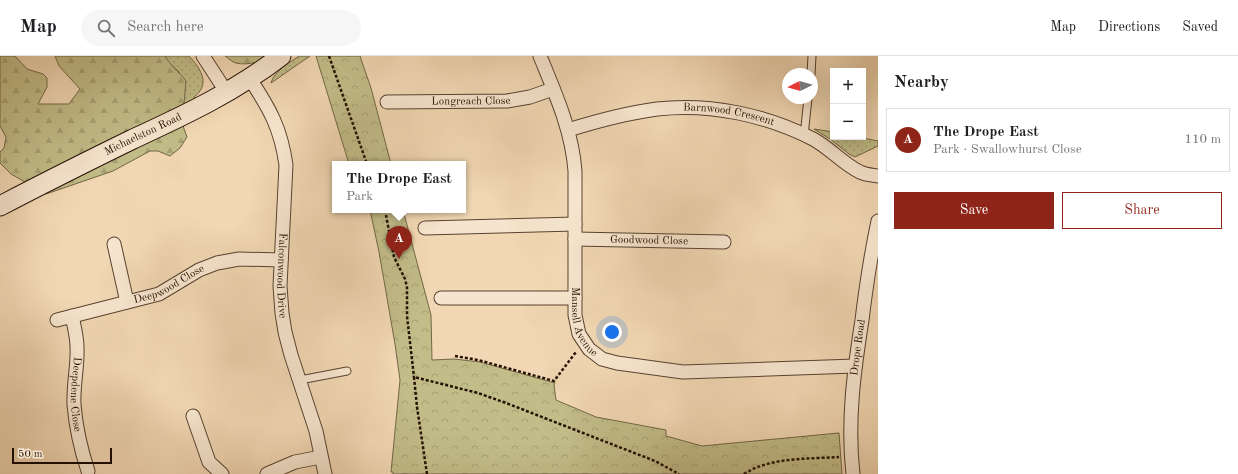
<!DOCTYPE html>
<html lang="en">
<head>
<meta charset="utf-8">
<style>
	body { margin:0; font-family:"Old Standard TT",serif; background:#f6f6f6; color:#202124 }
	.controls { position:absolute; right:12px; top:12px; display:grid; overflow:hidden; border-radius:0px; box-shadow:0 4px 16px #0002 }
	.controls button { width:36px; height:36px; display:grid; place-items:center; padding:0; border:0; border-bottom:1px solid #e0e0e0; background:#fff; color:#202124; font:20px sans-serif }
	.compass { position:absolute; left:782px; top:12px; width:36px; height:36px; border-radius:50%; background:#fff; box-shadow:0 4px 16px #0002; rotate:265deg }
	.scale { position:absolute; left:12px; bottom:10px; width:100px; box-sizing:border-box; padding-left:4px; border:2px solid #251104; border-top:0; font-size:11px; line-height:14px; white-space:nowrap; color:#251104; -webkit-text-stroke:3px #f6e5ce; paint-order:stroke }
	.you { position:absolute; left:612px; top:276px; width:14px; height:14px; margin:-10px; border:3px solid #fff; border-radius:50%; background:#1a73e8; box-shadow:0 0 0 6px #1a73e833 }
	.badge { display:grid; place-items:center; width:26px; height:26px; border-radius:50%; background:#8f2418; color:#fff; font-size:13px; font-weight:700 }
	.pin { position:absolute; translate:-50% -33px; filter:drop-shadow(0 1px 2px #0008) }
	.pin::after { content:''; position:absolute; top:21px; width:14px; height:12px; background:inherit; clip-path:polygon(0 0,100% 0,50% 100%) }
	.popup { position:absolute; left:332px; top:105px; width:134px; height:52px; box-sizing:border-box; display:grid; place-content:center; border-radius:0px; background:#fff; filter:drop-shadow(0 1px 3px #0005); font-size:13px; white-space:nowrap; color:#757577 }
	.popup b { font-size:15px; color:#202124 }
	.popup::after { content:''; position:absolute; left:50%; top:100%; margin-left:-8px; border:8px solid transparent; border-top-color:#fff }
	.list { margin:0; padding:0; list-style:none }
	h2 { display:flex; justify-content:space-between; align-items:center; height:52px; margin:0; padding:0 16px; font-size:17px }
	h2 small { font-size:13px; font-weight:400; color:#757577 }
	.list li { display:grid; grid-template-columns:26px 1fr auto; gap:12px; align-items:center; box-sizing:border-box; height:64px; margin:0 8px 8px; padding:0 8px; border:1px solid #e0e0e0; border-radius:0px }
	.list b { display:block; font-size:15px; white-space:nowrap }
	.list p { margin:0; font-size:13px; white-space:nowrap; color:#757577 }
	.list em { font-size:13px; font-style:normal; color:#757577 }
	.actions { display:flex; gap:8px; padding:12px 16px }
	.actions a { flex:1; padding:9px 0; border:1px solid #8f2418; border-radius:0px; text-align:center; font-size:14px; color:#8f2418 }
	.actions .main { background:#8f2418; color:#fff }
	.icon { flex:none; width:22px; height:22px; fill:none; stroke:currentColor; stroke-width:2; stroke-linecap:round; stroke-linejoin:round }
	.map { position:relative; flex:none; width:878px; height:418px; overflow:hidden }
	header { display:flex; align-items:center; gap:24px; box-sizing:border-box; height:56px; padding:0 20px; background:#fff; border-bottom:1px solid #e0e0e0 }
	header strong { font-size:19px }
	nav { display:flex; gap:22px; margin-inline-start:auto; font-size:14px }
	.search { width:280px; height:36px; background:#f6f6f6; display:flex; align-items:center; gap:10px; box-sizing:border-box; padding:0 14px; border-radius:22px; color:#757577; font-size:15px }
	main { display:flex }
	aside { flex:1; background:#fff }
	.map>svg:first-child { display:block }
	.grass { fill:url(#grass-dots); stroke:#736646 }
	.forest { fill:url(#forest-firs); stroke:#736646 }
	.park { fill:url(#park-crowns); stroke:#736646 }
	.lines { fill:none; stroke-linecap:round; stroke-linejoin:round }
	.lane-casing { stroke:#584230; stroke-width:9 }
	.street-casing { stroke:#584230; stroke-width:15 }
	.secondary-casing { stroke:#251104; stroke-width:21 }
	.path { stroke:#251104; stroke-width:2.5; stroke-dasharray:3 2; stroke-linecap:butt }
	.lane { stroke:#f6e5ce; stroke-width:7 }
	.street { stroke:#f6e5ce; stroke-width:13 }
	.secondary { stroke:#f6e5ce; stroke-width:19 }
	.labels { text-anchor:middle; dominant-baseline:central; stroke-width:4; stroke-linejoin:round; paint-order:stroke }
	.street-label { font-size:11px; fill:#251104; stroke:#f6e5ce }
</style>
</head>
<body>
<header>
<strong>Map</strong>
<div class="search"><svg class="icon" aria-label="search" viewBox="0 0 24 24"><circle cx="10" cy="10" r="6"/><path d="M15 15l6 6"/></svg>Search here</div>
<nav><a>Map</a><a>Directions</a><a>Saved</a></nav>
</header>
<main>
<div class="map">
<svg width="878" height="418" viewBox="0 0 878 418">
	<defs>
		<pattern id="grass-dots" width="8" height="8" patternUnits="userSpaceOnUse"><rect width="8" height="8" fill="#c1bc88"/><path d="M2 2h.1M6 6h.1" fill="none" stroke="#a6a174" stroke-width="1.8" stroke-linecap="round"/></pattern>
		<pattern id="forest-firs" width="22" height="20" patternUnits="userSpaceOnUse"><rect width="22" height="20" fill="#c1bc88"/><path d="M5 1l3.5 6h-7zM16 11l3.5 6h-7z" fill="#a6a174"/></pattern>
		<pattern id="park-crowns" width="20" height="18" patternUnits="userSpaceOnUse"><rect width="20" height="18" fill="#c1bc88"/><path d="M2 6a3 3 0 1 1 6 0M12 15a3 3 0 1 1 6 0" fill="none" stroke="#a6a174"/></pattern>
	</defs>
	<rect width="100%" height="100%" fill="#f1d7b3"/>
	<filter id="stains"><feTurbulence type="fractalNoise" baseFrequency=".005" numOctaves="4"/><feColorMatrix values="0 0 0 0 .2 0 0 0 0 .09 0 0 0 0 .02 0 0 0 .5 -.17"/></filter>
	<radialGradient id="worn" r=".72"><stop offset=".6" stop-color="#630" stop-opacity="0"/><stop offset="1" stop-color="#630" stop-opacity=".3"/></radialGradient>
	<path class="grass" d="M 165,0 L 189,0 C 201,13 211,28 194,41 L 196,46 L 181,53 L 179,16 L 168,6 Z
		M 299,0 L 310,0 L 271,27 C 274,15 289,7 299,0 Z
		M 814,73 L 833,76 L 833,81 L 858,81 L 878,85 L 878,90 L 855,101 L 849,98 L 830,83 Z"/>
	<path class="forest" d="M 0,0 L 15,0 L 27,13 L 43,18 L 47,22 L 47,31 L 38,48 L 69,48 L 80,33 L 59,10 L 55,0 L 165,0 C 170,9 179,16 186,25 L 184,47 L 179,59 L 187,81 L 180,92 L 170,100 L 158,95 L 150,95 L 113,115 L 46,138 L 11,118 L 0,107 L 0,96 L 4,92 L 6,81 L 0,70 Z
		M 225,0 L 273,0 C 262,5 248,10 236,7 C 232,6 228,2 225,0 Z"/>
	<path class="park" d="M 316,0 L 360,0 L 371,32 L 391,108 L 349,108 Z
		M 370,154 L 403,154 L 431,259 L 432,304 L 454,303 L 480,306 L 555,327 L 554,329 L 556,344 L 596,361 L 666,374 L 666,380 L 702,390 L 839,377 L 842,418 L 393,418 L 393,416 L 391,416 L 400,324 L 395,288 L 379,196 Z"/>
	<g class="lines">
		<g class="lane-casing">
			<path id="lane" d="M 811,18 L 812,0
				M 804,80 L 808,42
				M 300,324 L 347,315"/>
		</g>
		<g class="street-casing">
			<g id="street">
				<path d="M 203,0 L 227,37"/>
				<path id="s1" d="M 540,0 C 555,37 572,74 575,115 L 575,259 L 579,278 L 589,293 L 602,303 L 617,307 L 683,316 L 855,310"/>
				<path id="s2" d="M 250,23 C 270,53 281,73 286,109 L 280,230 L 282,257 L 285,276 L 291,299 L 316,375 L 325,418"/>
				<path id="s3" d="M 387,46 L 507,45 L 530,41 L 553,33"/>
				<path id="s4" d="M 568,74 C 597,65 627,57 657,53 C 710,47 766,59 813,83 C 830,92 843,108 860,116 C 866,119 872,119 878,120"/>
				<path d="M 425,172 L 575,168"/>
				<path id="s5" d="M 575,183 L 724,186"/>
				<path d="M 114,188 L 127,246"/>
				<path d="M 441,242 L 575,242"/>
				<path id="s6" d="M 72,260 C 74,270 77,281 77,291 C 78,310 73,329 74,349 C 76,372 81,394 88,415"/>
				<path id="s7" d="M 57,264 L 159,238 L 199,214 L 217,207 L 239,203 L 281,204"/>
				<path d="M 193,360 L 209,406 L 222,418"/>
				<path d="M 267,418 L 295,406 L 321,401"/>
				<path id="s8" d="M 853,418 C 847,366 854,315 862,264 C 866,231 871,198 878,165"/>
			</g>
		</g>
		<g class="secondary-casing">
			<g id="secondary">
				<path id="s9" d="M 0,150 C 44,127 88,105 133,83 C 185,59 236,35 281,0"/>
			</g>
		</g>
		<path class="path" d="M 329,0 L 367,108
			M 385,154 L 394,201 L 405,223 L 407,231 L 407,260 L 414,321
			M 455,300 L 478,304 L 554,325 L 576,296
			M 427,418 L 417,351 L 414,321 L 478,337 L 506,347 L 655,405 L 679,418
			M 744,418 C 770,401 809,403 839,401"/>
		<use href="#lane" class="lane"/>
		<use href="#street" class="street"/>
		<use href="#secondary" class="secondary"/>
	</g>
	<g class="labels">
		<g class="street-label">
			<text stroke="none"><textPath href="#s3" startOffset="84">Longreach Close</textPath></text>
			<text stroke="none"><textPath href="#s4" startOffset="164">Barnwood Crescent</textPath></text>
			<text stroke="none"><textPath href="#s9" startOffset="160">Michaelston Road</textPath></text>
			<text stroke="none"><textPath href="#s5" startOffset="74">Goodwood Close</textPath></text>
			<text stroke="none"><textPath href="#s2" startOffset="205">Falconwood Drive</textPath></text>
			<text stroke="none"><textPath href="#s7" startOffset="118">Deepwood Close</textPath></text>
			<text stroke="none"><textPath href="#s1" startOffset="274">Mansell Avenue</textPath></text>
			<text stroke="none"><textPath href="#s8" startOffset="127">Drope Road</textPath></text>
			<text stroke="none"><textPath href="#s6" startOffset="79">Deepdene Close</textPath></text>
		</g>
	</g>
	<rect width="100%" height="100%" filter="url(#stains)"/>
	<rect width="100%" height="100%" fill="url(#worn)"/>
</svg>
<div class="controls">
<button>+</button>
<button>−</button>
</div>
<svg class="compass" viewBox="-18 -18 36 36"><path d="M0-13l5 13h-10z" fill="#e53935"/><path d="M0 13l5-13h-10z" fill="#757577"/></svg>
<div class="scale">50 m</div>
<div class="you"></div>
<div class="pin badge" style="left:399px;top:203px">A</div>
<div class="popup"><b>The Drope East</b>Park</div>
</div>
<aside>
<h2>Nearby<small></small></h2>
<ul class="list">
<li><span class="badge">A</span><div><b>The Drope East</b><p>Park · Swallowhurst Close</p></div><em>110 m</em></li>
</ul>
<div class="actions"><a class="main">Save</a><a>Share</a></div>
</aside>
</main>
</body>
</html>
